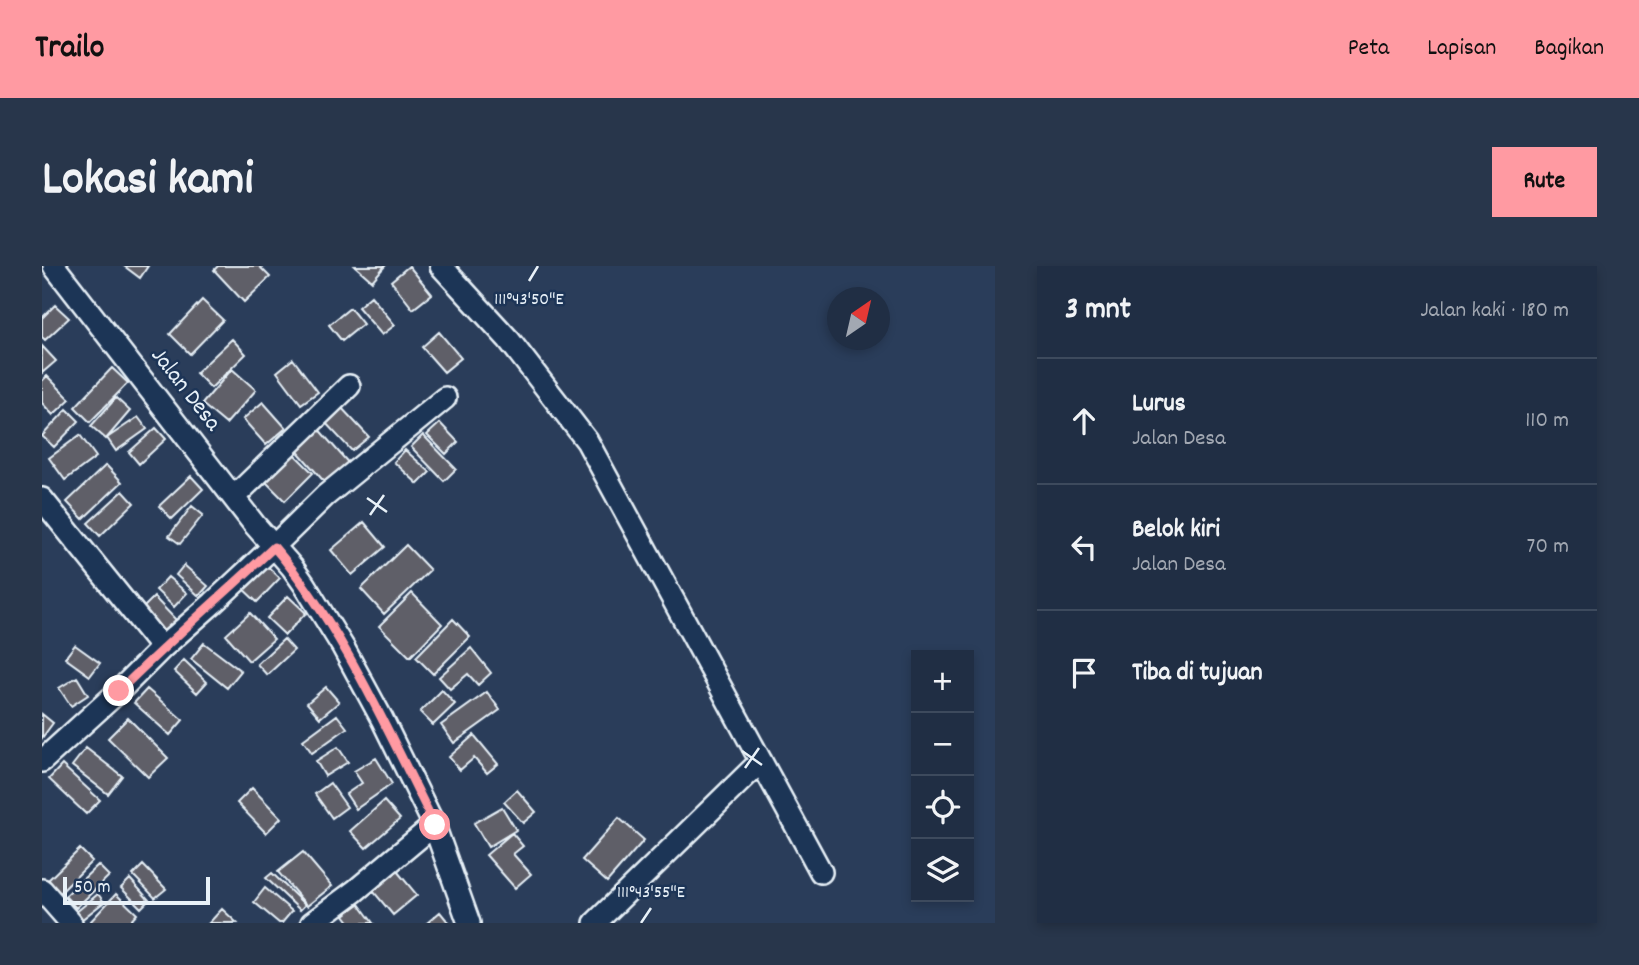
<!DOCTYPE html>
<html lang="id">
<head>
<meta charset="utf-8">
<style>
	body { margin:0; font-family:Dekko,sans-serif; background:#28364b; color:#f1f3f6 }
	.controls { position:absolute; right:21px; bottom:21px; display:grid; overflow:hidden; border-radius:0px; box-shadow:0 4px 10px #0003 }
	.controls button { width:63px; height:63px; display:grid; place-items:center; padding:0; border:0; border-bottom:2px solid #3d4a5d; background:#202e44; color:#f1f3f6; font:35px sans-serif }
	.compass { position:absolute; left:785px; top:21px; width:63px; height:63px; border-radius:50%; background:#202e44; box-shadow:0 4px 10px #0003; rotate:34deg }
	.scale { position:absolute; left:21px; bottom:18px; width:147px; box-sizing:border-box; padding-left:7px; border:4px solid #e8f1f8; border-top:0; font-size:19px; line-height:24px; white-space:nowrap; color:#e8f1f8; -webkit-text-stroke:5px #1d3557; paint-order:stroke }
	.stop { position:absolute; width:21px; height:21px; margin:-16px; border:5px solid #ff9aa2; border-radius:50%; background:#fff }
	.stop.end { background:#ff9aa2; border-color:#fff; box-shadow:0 2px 7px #0008 }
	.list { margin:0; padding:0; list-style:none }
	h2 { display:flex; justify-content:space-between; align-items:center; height:91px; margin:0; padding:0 28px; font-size:30px }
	h2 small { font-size:23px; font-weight:400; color:#a2a8b2 }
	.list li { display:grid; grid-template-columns:46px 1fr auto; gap:21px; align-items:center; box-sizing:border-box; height:126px; padding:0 28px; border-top:2px solid #3d4a5d }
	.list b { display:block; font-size:26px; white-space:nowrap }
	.list p { margin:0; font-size:23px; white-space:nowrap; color:#a2a8b2 }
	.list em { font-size:23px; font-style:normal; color:#a2a8b2 }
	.icon { flex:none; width:38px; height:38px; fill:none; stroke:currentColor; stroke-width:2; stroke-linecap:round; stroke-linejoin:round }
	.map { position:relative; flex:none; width:953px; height:657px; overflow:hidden; border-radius:0px }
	header { display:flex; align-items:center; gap:42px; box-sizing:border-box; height:98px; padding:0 35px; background:#ff9aa2; color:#111 }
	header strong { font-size:33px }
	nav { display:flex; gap:38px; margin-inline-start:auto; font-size:24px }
	.intro { display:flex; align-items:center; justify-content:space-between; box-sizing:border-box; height:168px; padding:0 42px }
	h1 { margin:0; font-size:49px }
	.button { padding:18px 32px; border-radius:0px; background:#ff9aa2; color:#111; font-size:24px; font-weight:700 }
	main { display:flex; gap:42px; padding:0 42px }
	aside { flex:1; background:#202e44; border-radius:0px; box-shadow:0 4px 10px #0003 }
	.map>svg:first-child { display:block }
	.building { fill:#5e5e68; stroke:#e8f1f8; stroke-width:2 }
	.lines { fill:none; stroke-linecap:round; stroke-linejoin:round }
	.minor-casing { stroke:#e8f1f8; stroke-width:26 }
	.minor { stroke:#1d3557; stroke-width:21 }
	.route { stroke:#ff9aa2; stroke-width:9 }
	.ticks { fill:none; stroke:#e8f1f8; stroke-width:2.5 }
	.labels { text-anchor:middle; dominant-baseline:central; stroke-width:5; stroke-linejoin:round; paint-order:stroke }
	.street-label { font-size:24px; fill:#e8f1f8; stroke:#1d3557 }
	.ticks-label { font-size:18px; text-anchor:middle; fill:#e8f1f8; stroke:#1d3557; stroke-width:5; stroke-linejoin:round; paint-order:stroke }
</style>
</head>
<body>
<header>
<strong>Trailo</strong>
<nav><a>Peta</a><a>Lapisan</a><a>Bagikan</a></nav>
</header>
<div class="intro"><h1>Lokasi kami</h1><a class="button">Rute</a></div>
<main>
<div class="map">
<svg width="953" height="657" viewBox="0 0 953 657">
	<rect width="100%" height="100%" fill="#2a3d5a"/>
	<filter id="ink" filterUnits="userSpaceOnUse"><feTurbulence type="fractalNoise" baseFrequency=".0143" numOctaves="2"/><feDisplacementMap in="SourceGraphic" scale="14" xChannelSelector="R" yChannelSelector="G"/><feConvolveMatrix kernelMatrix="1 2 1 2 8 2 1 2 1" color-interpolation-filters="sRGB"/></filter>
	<g filter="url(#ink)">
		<path class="building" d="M 82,0 L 106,0 L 98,12 Z
			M 176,0 L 217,0 L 228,11 L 202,36 L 172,4 Z
			M 313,0 L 343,0 L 330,15 Z
			M 367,0 L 390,28 L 371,43 L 349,15 Z
			M 329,30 L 353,59 L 340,69 L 316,41 Z
			M 160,34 L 181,54 L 148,88 L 128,68 Z
			M 13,39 L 27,52 L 3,74 L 0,71 L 0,52 Z
			M 308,42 L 321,58 L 300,75 L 287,59 Z
			M 397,66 L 419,92 L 402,106 L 380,81 Z
			M 190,73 L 204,88 L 169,122 L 154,107 Z
			M 0,80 L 14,95 L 0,107 Z
			M 251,93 L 276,126 L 259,138 L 235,106 Z
			M 70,102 L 86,117 L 48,156 L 33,141 Z
			M 190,103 L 214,124 L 184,158 L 160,138 Z
			M 5,110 L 28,133 L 11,149 L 0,137 L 0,115 Z
			M 74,132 L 88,145 L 64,173 L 49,160 Z
			M 221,136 L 244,162 L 224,179 L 201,153 Z
			M 297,139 L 327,171 L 310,185 L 281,154 Z
			M 25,143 L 37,155 L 12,181 L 0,170 Z
			M 96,151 L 105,163 L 74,185 L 65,172 Z
			M 398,157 L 416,176 L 404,188 L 385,169 Z
			M 274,160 L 309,200 L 286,220 L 251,180 Z
			M 114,162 L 124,173 L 97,198 L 87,186 Z
			M 38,169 L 54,191 L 23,214 L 7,192 Z
			M 381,169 L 414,203 L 402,215 L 369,181 Z
			M 246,182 L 271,207 L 243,235 L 218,210 Z
			M 363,184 L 388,206 L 376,218 L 352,196 Z
			M 64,199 L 80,216 L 41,253 L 25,236 Z
			M 149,210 L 161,223 L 130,253 L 117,240 Z
			M 81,225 L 92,237 L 58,270 L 46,257 Z
			M 150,240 L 161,249 L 138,278 L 127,270 Z
			M 322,256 L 343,281 L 310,309 L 289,284 Z
			M 364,279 L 388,304 L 342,348 L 319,323 Z
			M 221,296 L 238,312 L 215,336 L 198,320 Z
			M 142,299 L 166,320 L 157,330 L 134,309 Z
			M 126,311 L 145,327 L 132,341 L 114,324 Z
			M 370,327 L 400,358 L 368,391 L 337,360 Z
			M 246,330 L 264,347 L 243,369 L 225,352 Z
			M 112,331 L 134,354 L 120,368 L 98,345 Z
			M 208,347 L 232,373 L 207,395 L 184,369 Z
			M 411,353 L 428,371 L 391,408 L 374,391 Z
			M 242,373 L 252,384 L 225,409 L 215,398 Z
			M 162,377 L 199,405 L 185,422 L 149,393 Z
			M 33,379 L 58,397 L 48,410 L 23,392 Z
			M 429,382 L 449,407 L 436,419 L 426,408 L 408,423 L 397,411 Z
			M 142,394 L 165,416 L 155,427 L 132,405 Z
			M 35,411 L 46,429 L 29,440 L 17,422 Z
			M 284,421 L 297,436 L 278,452 L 265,437 Z
			M 105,423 L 141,454 L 128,469 L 92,437 Z
			M 400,424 L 413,438 L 391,459 L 378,446 Z
			M 445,426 L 458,444 L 412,477 L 399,459 Z
			M 0,448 L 11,457 L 0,472 Z
			M 295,449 L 305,462 L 270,487 L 261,474 Z
			M 86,452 L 126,492 L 106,511 L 66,472 Z
			M 432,469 L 456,498 L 445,507 L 432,492 L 418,504 L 407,491 Z
			M 296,481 L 306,496 L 283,510 L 274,495 Z
			M 44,482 L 80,510 L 66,528 L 30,500 Z
			M 334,492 L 350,518 L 314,543 L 304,528 L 320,517 L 312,505 Z
			M 20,499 L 58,534 L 44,548 L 7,513 Z
			M 288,517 L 305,541 L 290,552 L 273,528 Z
			M 210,522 L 239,552 L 224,567 L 195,537 Z
			M 475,524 L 494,546 L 481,557 L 462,536 Z
			M 342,535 L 358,553 L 324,582 L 308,565 Z
			M 460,541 L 474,564 L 446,581 L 432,557 Z
			M 577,552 L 602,574 L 565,616 L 540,594 Z
			M 470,567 L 481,580 L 471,588 L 489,608 L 473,622 L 444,589 Z
			M 38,583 L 50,595 L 15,630 L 2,618 Z
			M 261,586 L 290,620 L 265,640 L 236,606 Z
			M 56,599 L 67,610 L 34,642 L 23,630 Z
			M 101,599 L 124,623 L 113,632 L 91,609 Z
			M 355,605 L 375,629 L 351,649 L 331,625 Z
			M 230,607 L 263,639 L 258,644 L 224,612 Z
			M 88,613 L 107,634 L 99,642 L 79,622 Z
			M 223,622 L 250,645 L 240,657 L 237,657 L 212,636 Z
			M 56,628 L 62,636 L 39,654 L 33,647 Z
			M 74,628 L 95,648 L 87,657 L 47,657 Z
			M 317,638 L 331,657 L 308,657 L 302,649 Z
			M 180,643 L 195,657 L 167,657 Z
			M 398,646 L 407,657 L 385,657 Z"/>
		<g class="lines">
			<g class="minor-casing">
				<path id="minor" d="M 12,0 L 212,258 L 250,301 L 262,318 L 301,381 L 340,453 L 392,559 L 427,657
					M 399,0 L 467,74 L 545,175 L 779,606
					M 193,230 L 307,120
					M 0,233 L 120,382
					M 0,495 L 77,425 L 120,382 L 171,337 L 232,280 L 283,230 L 403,132
					M 0,624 L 29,657
					M 270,657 L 313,625 L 392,559
					M 553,657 L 719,495"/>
			</g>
			<use href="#minor" class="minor"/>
		</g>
	</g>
	<g class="lines" filter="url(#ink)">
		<path class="route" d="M 77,425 C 127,375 181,329 232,281 C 300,360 346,466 393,559"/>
	</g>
	<path class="ticks" d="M 487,15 L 496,0M 325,232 L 345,246M 328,249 L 342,229M 700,485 L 720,499M 703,502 L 717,482M 599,657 L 609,642"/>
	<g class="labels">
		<g class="street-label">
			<text transform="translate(143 124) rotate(52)">Jalan Desa</text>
		</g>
	</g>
	<g class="ticks-label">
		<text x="487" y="38">111°43'50"E</text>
		<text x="609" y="631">111°43'55"E</text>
	</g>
</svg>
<div class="controls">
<button>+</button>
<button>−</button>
<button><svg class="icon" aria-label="locate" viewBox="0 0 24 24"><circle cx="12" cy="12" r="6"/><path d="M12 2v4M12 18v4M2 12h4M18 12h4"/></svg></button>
<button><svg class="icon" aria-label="layers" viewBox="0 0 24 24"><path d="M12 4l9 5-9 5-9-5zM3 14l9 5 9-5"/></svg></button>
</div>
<svg class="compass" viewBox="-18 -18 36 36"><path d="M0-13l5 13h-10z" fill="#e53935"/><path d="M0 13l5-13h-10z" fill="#a2a8b2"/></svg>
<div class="scale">50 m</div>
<div class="stop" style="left:393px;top:559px"></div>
<div class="stop end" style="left:77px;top:425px"></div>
</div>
<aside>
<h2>3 mnt<small>Jalan kaki · 180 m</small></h2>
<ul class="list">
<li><svg class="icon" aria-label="ahead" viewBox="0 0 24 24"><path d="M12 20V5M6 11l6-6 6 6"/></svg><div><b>Lurus</b><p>Jalan Desa</p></div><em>110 m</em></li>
<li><svg class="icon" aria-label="left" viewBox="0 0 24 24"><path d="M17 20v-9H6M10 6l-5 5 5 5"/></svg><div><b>Belok kiri</b><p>Jalan Desa</p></div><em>70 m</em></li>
<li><svg class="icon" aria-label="arrive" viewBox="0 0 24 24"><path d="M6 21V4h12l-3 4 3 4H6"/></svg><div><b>Tiba di tujuan</b></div></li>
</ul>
</aside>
</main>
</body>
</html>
